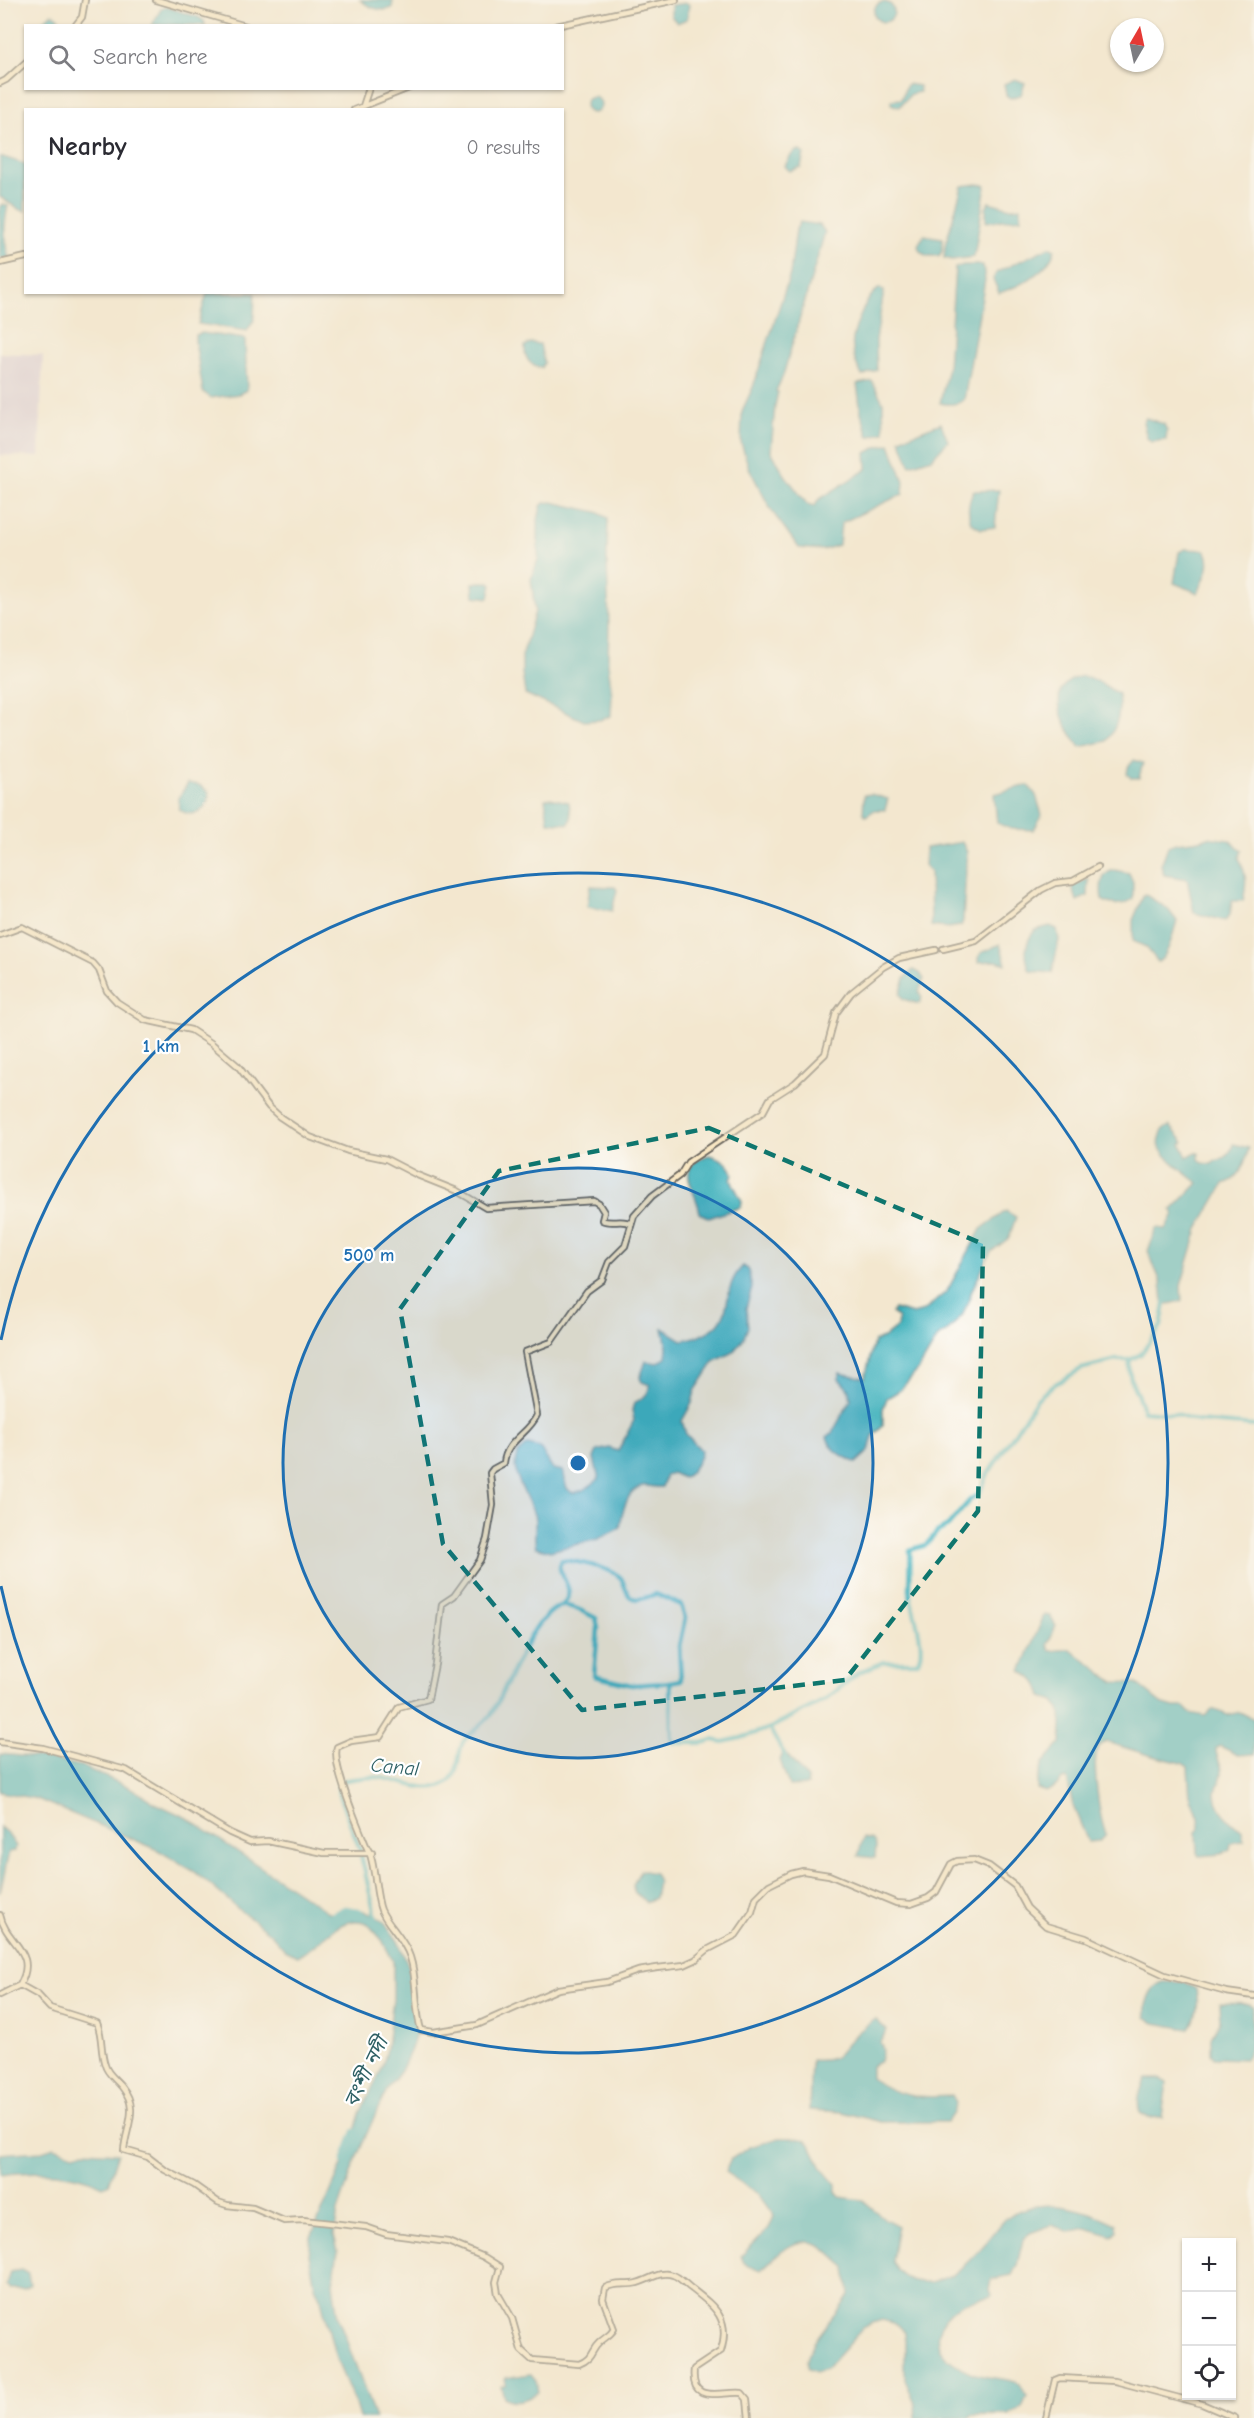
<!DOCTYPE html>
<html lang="en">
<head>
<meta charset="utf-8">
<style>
	body { margin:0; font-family:"Comic Neue","Noto Sans Bengali",sans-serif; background:#f2f2f3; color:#2b2b33 }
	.controls { position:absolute; right:18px; bottom:18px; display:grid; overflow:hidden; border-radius:0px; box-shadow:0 2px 4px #0004 }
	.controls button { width:54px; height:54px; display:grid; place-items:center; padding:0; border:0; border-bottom:2px solid #e1e1e2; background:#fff; color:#2b2b33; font:30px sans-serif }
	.compass { position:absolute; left:1110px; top:18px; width:54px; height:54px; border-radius:50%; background:#fff; box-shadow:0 2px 4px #0004; rotate:9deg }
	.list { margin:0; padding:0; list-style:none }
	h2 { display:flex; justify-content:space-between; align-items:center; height:78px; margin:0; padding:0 24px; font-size:26px }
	h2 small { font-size:20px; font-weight:400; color:#7c7c81 }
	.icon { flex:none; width:33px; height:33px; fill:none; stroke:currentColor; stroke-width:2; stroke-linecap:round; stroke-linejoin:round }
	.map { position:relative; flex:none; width:1254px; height:2418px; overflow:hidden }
	.search { position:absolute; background:#fff; box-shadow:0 2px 4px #0004; left:24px; top:24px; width:540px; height:66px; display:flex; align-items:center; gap:15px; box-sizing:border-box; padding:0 21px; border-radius:0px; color:#7c7c81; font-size:22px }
	.panel { position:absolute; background:#fff; box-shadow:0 2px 4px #0004; left:24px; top:108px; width:540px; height:186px; border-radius:0px }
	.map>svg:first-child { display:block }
	.industrial { fill:#cdbed2 }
	.water { fill:#41b1bb; stroke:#2e666c; stroke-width:1.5 }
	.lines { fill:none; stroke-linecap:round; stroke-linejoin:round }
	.canal { stroke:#41b1bb; stroke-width:4.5 }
	.river { stroke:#41b1bb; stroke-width:7 }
	.secondary-casing { stroke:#67635b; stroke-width:8 }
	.secondary { stroke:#f9e7c3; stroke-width:4.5 }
	.marked { fill:none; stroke:#0f766e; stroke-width:4.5; stroke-dasharray:12 8; stroke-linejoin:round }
	.ring { fill:none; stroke:#1f6fb2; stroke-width:3 }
	.labels { text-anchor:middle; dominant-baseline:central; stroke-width:4.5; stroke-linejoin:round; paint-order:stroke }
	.water-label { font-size:20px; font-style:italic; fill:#2d5f64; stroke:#fff }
	.centre { fill:#1f6fb2; stroke:#fff; stroke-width:3 }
	.ring-label { font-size:18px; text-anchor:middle; font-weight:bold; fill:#1f6fb2; stroke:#fff; stroke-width:4.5; stroke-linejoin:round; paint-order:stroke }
</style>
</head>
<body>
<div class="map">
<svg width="1254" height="2418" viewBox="0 0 1254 2418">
	<rect width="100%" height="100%" fill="#fff"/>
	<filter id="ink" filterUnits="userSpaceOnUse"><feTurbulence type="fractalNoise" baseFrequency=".0167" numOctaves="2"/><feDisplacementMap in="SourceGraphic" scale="12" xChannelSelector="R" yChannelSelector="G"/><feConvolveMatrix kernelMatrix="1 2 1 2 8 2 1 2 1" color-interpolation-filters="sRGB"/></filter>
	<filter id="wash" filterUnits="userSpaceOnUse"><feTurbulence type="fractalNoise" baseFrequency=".008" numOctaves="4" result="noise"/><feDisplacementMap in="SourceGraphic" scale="24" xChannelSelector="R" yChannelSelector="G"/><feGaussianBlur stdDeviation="1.35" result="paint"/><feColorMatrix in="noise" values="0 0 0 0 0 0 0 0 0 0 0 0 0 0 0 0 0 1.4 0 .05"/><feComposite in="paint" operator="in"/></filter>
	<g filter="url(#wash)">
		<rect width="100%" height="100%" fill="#f3e7cf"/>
		<path class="industrial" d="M 0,353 L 43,355 L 39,457 L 0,455 Z"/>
		<path class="water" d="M 360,0 L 393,0 L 392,8 C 382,13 368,7 360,0 Z
			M874 12a10 10 0 1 1 20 0a10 10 0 1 1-20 0Z
			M 687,3 L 689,5 L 687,19 L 677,23 L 671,16 L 671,5 Z
			M 166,7 L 198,17 L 204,21 L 205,25 L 152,25 L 161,9 Z
			M 51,14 L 56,15 L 62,25 L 39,25 Z
			M 1015,79 L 1025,83 L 1021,95 L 1010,98 L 1006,95 L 1004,84 Z
			M 907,84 L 919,86 L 920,92 L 911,94 L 899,107 L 891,104 L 891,100 L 901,99 Z
			M585 105a8 8 0 1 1 16 0a8 8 0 1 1-16 0Z
			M 799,150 L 804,154 L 801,167 L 789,171 L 785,166 C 788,159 792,151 799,150 Z
			M 0,156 L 25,164 L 25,211 L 20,210 L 0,197 Z
			M 976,184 L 986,185 L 974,257 L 952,260 L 944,258 L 945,246 L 962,186 Z
			M 989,202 L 1011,208 L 1021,207 L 1021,218 L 986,222 L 986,208 Z
			M 2,204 L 8,205 C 4,225 3,238 9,258 L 0,258 L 0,207 Z
			M 800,222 L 820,225 L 825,232 L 783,376 L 776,391 L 778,392 L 775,406 L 771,451 L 785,475 L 807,504 L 815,506 L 818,500 L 867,469 L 866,453 L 877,447 L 890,444 L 904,481 L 903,494 L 841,523 L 839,545 L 823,550 L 799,548 L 771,510 L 749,468 L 741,443 L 742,411 L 753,387 L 790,274 L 796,229 Z
			M 924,235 L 942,238 L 942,251 L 939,256 L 927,256 L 919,250 L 918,245 Z
			M 1049,247 L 1055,250 C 1047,272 1021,286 999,293 L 993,279 L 997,272 Z
			M 963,265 L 983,265 L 985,280 L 964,400 C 957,405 949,405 940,403 L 948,367 L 955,268 Z
			M 880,288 L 884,291 L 876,340 L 877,370 L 862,376 C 856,365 851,352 853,339 C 856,323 866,296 880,288 Z
			M 207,293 L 255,293 L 254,320 L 247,331 L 198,324 Z
			M 202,333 L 245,339 L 247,390 L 239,394 L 211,398 L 203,392 L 195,341 L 195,335 Z
			M 530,343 L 540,344 L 544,363 L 541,368 C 529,365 524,358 525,346 Z
			M 872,381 L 883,402 L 884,432 L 869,437 L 861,413 L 857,384 Z
			M 1146,418 L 1164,424 L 1167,431 L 1166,440 L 1151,442 L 1147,438 L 1143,422 Z
			M 941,423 L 948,441 L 932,458 L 910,465 L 900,439 Z
			M 999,490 L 995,527 L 981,529 L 971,523 C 967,511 968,503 973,491 Z
			M 552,502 L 597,512 L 608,518 L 607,557 L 609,625 L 608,663 L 612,695 L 611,716 L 600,720 L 584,721 L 525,694 L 522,673 L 522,656 L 535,611 L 531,579 L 538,559 L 538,520 L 541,506 L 544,503 Z
			M 1185,549 L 1205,550 C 1214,564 1204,579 1198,593 L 1174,583 L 1179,552 Z
			M 481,582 L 490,582 L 492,585 L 489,598 L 474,596 L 473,583 Z
			M 1082,676 L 1098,681 L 1118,694 C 1121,713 1118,725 1107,741 L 1080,747 C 1063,725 1042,686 1082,676 Z
			M 1134,760 L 1143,763 L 1139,778 L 1131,778 L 1127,774 L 1128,767 Z
			M 188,783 L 199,785 L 209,792 C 210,810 193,820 179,809 L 178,798 Z
			M 1028,785 L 1036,795 L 1042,815 L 1034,830 L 1011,829 L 997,823 L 994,794 Z
			M 871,794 L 888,799 L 885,810 L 875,810 L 866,816 L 863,813 L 864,795 Z
			M 551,798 L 569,802 L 571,818 L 569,824 L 548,822 L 545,799 Z
			M 1208,837 L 1229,840 L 1242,850 L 1239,858 C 1247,874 1247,883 1243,901 L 1232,901 L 1230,915 L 1225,921 L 1194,913 L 1187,879 L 1164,875 L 1161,865 L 1168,846 C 1181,839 1195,844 1208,837 Z
			M 962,842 L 967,852 L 963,921 L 961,926 L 947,928 L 931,926 L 930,872 L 924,865 L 925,848 Z
			M 1115,870 L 1129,873 L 1133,882 L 1133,899 C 1123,906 1112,906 1102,900 C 1100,888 1100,872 1115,870 Z
			M 1089,879 L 1088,896 L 1077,901 L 1072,885 Z
			M 590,886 L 615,887 L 617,890 L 612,911 L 587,907 Z
			M 1144,894 L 1167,908 L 1177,921 C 1173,932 1169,956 1158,962 L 1146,947 L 1133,941 L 1133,920 Z
			M 1050,926 L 1057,929 L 1059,940 L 1052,973 L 1030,971 C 1024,956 1024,943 1035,930 Z
			M 1000,944 L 1006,964 L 996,961 L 978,962 L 978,958 L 981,953 Z
			M 913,970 L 920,973 L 924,979 L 919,991 L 922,998 L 919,1004 L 903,999 L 900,994 L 905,978 Z
			M 1170,1126 L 1184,1142 L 1181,1144 L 1187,1157 L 1196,1152 L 1199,1153 L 1199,1159 L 1203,1163 L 1212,1164 L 1215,1161 C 1224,1159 1231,1154 1233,1144 L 1249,1148 C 1244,1164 1242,1178 1224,1184 L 1198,1229 L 1181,1286 L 1182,1301 L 1169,1304 L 1163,1302 L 1161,1283 L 1148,1251 L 1156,1228 L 1166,1229 L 1174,1214 L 1172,1210 L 1198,1183 C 1190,1176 1164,1158 1160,1148 C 1158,1143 1161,1134 1163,1129 Z
			M 709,1155 C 720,1158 730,1162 733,1174 L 731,1180 L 742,1201 L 741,1207 L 709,1218 L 700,1213 C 696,1188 672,1167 709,1155 Z
			M 1006,1211 L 1016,1217 L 1009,1238 L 991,1252 L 973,1288 L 963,1314 L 949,1330 L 938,1337 L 919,1369 L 899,1391 L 887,1398 L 883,1409 L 883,1426 L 873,1436 L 869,1451 L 856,1463 C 843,1456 831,1451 827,1437 L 832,1433 L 851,1399 L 848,1389 L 839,1379 L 839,1373 L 865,1378 L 874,1341 L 883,1338 L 897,1327 L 898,1319 L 892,1313 L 894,1309 L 913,1314 L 924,1311 L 947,1291 L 981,1229 Z
			M 743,1266 L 748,1269 L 752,1288 L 746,1308 L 748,1327 L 743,1340 L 733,1352 L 714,1362 L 695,1391 L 692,1403 L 682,1421 L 686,1434 L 701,1450 C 701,1459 690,1475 683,1478 L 672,1473 L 666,1475 L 662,1487 C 656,1488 648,1485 642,1486 C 626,1490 622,1514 620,1528 L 598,1539 L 550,1551 L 536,1547 C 533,1536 537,1524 534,1515 C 527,1493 499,1460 528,1445 L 540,1448 L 553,1469 L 563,1471 C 567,1479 562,1488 573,1493 L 584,1490 L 599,1479 L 594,1458 L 597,1451 L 609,1448 L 618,1451 L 634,1420 L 632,1410 L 634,1403 C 642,1399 649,1395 650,1385 L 642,1382 L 640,1378 L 646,1361 L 657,1363 L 666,1358 L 667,1347 L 663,1328 L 682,1340 C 746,1328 714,1294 743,1266 Z
			M 1044,1615 L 1050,1616 L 1056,1626 L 1047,1645 L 1050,1651 L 1069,1649 L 1097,1668 L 1103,1675 L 1115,1682 L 1136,1683 L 1161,1703 L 1174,1707 L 1184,1707 L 1190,1713 L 1205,1716 L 1212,1709 L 1228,1715 L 1240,1712 L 1254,1719 L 1254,1754 L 1238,1755 L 1220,1746 L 1216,1748 C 1215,1756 1221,1762 1222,1770 C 1223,1778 1219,1782 1217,1788 C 1212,1803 1230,1824 1242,1830 L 1244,1841 L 1231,1843 L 1230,1849 L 1222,1854 L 1199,1856 L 1197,1853 L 1196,1832 L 1200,1828 L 1199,1817 L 1190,1799 L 1188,1767 L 1182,1763 L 1152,1756 L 1106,1742 C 1102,1744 1101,1744 1098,1748 C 1091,1762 1100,1820 1106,1834 L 1100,1841 L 1088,1842 L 1073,1806 L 1067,1779 L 1062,1780 L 1055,1787 L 1046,1792 L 1037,1789 L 1037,1782 L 1043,1763 L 1061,1743 L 1062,1724 L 1060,1709 L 1054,1701 L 1042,1697 C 1039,1683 1033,1677 1021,1671 Z
			M 784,1751 L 807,1779 L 808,1785 L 789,1786 L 780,1760 Z
			M 0,1754 L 44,1758 L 81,1766 L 131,1788 L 155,1803 L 187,1818 L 334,1916 L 353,1910 L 364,1911 L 381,1919 L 386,1924 L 398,1941 L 409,1967 L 416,2020 L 416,2034 L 411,2049 L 401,2071 L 388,2088 L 375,2115 L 356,2159 L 338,2211 L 334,2235 L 338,2251 L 333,2283 L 338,2317 L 375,2418 L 359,2418 L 354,2401 L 336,2359 L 321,2300 L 315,2286 L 309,2255 L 311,2237 L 352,2142 L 360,2113 L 380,2072 L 386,2054 L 393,1999 L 393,1961 L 382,1940 L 367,1923 C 338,1912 321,1948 297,1956 L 285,1950 L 270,1933 L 243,1913 L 195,1872 L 156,1849 L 37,1799 L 0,1792 Z
			M 0,1827 L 7,1833 L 16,1846 L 15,1851 L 9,1852 L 0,1893 Z
			M 863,1838 L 873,1840 L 876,1846 L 875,1858 L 858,1856 Z
			M 640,1870 L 654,1873 L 658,1881 L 655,1898 L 646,1902 L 634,1892 L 633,1885 Z
			M 1163,1982 L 1185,1982 L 1196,1989 C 1199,2002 1198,2019 1188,2029 L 1155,2023 L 1146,2017 C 1144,2004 1150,1986 1163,1982 Z
			M 1219,2003 L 1250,2004 L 1253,2007 C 1250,2020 1253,2051 1245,2059 L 1215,2058 L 1211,2053 L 1211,2038 L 1220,2021 Z
			M 875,2019 L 887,2030 L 880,2042 L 883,2050 L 880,2061 L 871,2066 L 871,2078 C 898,2098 919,2098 952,2096 L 956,2103 L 953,2113 L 947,2122 L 881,2122 L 842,2112 L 809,2110 L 811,2060 C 840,2062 835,2054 852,2038 C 859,2031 867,2025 875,2019 Z
			M 1147,2079 L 1160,2079 L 1167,2083 L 1162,2117 L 1149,2118 L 1140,2113 C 1136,2103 1140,2087 1147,2079 Z
			M 779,2138 C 811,2136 809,2141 821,2166 C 825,2173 831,2179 836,2185 L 836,2192 L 840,2197 L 863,2200 L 885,2219 L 898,2226 L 892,2261 C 897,2272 903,2278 915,2281 C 950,2288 974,2257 994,2233 C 998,2228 1003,2220 1009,2216 C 1039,2195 1087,2209 1116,2224 L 1117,2230 L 1112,2236 L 1086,2228 L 1069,2232 L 1052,2225 L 1030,2233 L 1023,2240 L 1017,2265 L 1012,2275 L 992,2279 L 990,2290 L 992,2295 L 989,2297 C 970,2300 953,2304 942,2323 C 928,2348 949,2362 970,2372 C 985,2379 1004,2377 1020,2384 L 1027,2396 L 1022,2408 L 1008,2415 L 972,2415 L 968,2418 L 916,2418 L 915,2404 L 905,2379 L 905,2332 L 897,2324 L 882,2320 L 873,2323 L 863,2328 L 826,2369 L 816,2372 L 808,2369 C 800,2347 840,2314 849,2295 L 846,2267 C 837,2261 829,2250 820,2245 C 795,2233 777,2256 761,2270 L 744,2263 L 741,2256 L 769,2228 L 774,2216 L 758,2194 L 725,2172 L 731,2159 L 750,2147 Z
			M 54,2147 L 74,2154 L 84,2151 L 118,2153 L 108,2184 L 103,2186 C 72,2170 35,2170 0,2175 L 0,2154 L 42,2151 Z
			M 21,2270 L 28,2274 L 30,2285 L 24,2289 L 10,2289 L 6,2285 L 10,2272 Z
			M 530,2374 L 536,2381 L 538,2392 C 528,2400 515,2404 504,2397 L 501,2386 L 506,2384 L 505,2378 Z"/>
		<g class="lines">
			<path class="canal" d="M 1130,1360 C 1127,1384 1138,1389 1143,1411 L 1177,1414 L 1197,1421 L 1254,1426
				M 670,1682 L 672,1741 L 674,1743 L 702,1743 L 713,1740 L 723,1742 L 741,1738 L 770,1728 L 825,1700 L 858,1673 L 883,1662 L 917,1662 C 928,1648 911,1609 910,1592 C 910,1577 911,1564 910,1550 L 926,1545 L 937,1532 L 948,1526 L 970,1500 L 979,1494 L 988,1474 L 1037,1399 L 1052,1386 L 1081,1369 L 1116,1360 L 1130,1360 L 1141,1354 L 1161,1326 L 1166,1298
				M 770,1728 C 772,1735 781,1748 785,1755
				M 376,1919 L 359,1847 L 339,1795 L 338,1787 L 341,1781 C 352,1779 366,1777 377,1777 C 398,1779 430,1797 449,1781 C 460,1772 457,1754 463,1742 C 471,1731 484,1725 492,1713 C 507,1688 532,1615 561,1606 C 571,1604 587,1614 596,1618 L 598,1628 L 594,1676 L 632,1685 L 662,1683 L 681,1680 L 679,1646 L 685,1618 L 681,1605 L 656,1594 C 649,1596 640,1601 633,1598 C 626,1596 625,1584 621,1578 C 612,1568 576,1561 562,1560 L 559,1566 C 562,1582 577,1589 562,1606"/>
			<path class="river" d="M 326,1919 L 345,1909 L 360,1912
				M 344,2161 L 355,2132"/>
		</g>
	</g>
	<g filter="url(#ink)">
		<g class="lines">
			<g class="secondary-casing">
				<path id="secondary" d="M 156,0 L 246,26
					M 75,26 L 82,17 L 85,0
					M 556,26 L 676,0
					M 0,83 L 6,80 L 26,62
					M 363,106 L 369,88
					M 354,110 L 409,88
					M 0,263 L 26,257
					M 0,935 L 22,927 L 93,963 L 99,970 L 107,991 L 117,1002 L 145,1020 L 191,1030 L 211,1043 L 238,1066 L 269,1107 L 280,1117 L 310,1137 L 348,1151 L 386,1159 L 417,1175 L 457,1191 L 486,1208 L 594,1201 L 599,1204 L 604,1212 L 602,1220 C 612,1225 622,1218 631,1224
					M 943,949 L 976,941 L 1041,890 L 1055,883 L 1073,881 L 1098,867
					M 936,950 L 899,958 L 883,967 L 851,993 L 836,1013 L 825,1054 L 795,1083 L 770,1099 L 763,1112 L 688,1162 L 680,1175 L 652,1196 L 634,1216 L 625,1246 L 609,1262 L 602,1280 L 587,1291 L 551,1342 L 525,1352 L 537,1415 C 529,1434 506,1440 504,1463 L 493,1469 L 490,1473 L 493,1505 L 487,1539 L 480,1560 L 454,1596 L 442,1604 L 435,1664 L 428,1699 L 399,1707 L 380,1737 L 351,1741 L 337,1747 C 331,1765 359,1828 367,1848 C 375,1858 375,1895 381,1910 C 388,1926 404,1938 410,1957 C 418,1981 414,2006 421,2030 L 433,2032 L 477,2025 L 558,1989 L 607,1982 L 638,1971 L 657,1968 L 684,1965 L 695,1960 L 707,1950 L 736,1935 L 752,1912 L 756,1898 L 769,1885 L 791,1874 L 803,1871 L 829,1875 L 896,1903 L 911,1904 L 928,1898 L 936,1892 L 951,1864 L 957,1861 L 974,1860 L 989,1866 L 1015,1886 L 1027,1908 L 1046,1926 L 1086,1938 L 1165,1975 L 1226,1992 L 1254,1996
					M 0,1742 L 43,1748 L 126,1770 L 230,1833 L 250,1842 L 268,1841 L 324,1853 L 372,1853
					M 0,1915 C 6,1944 39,1951 20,1985 L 0,1995
					M 20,1985 L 38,1995 L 50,2008 L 97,2023 C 103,2037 100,2051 105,2065 C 107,2074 117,2080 122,2087 C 140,2109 126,2126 124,2150 L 148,2157 L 165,2170 L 194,2185 L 218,2202 L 227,2205 L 253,2208 L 284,2221 L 303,2220 L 366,2227 L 386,2234 L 448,2242 L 484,2257 L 500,2267 L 496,2282 L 498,2294 L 512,2318 L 521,2350 L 532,2360 L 579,2364 C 594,2358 590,2351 599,2343 C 605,2337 610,2336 614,2329 L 603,2299 L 605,2288 C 615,2282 627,2286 637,2283 C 649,2280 661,2270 673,2275 C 680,2277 686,2285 692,2289 C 715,2307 731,2319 721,2351 L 694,2369 C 690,2405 719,2391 742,2393 L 747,2399 L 749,2418
					M 1046,2418 L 1055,2380 L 1060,2378 L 1115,2381 L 1202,2404 L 1235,2418"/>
			</g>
			<use href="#secondary" class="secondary"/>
		</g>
	</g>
	<path d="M0 0H1254V2418H0ZM 709,1128 L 983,1244 L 978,1511 L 845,1680 L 582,1710 L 443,1544 L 400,1309 L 499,1171 Z" fill="#f3e7cf" fill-opacity=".55" fill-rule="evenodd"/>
	<path class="marked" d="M 709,1128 L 983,1244 L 978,1511 L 845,1680 L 582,1710 L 443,1544 L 400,1309 L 499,1171 Z"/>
	<circle cx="578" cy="1463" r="295" fill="#1f6fb2" fill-opacity=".12"/>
	<g class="ring">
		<circle cx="578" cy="1463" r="295"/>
		<path d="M1 1340A590 590 0 1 1 1 1586"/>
	</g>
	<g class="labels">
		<g class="water-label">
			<text transform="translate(395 1767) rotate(5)">Canal</text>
			<text transform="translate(366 2072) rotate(-64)">বংশী নদী</text>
		</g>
	</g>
	<circle cx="578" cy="1463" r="9" class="centre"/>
	<g class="ring-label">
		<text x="161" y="1052">1 km</text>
		<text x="369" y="1261">500 m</text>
	</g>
</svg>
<div class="controls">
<button>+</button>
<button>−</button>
<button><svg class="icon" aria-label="locate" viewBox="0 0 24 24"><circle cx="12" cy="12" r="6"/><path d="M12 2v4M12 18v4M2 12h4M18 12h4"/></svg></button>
</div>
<svg class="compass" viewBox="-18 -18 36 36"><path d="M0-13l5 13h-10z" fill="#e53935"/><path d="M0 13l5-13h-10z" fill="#7c7c81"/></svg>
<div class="search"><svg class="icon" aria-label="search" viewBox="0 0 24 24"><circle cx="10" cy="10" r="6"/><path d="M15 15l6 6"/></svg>Search here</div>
<section class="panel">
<h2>Nearby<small>0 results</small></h2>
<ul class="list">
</ul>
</section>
</div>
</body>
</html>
